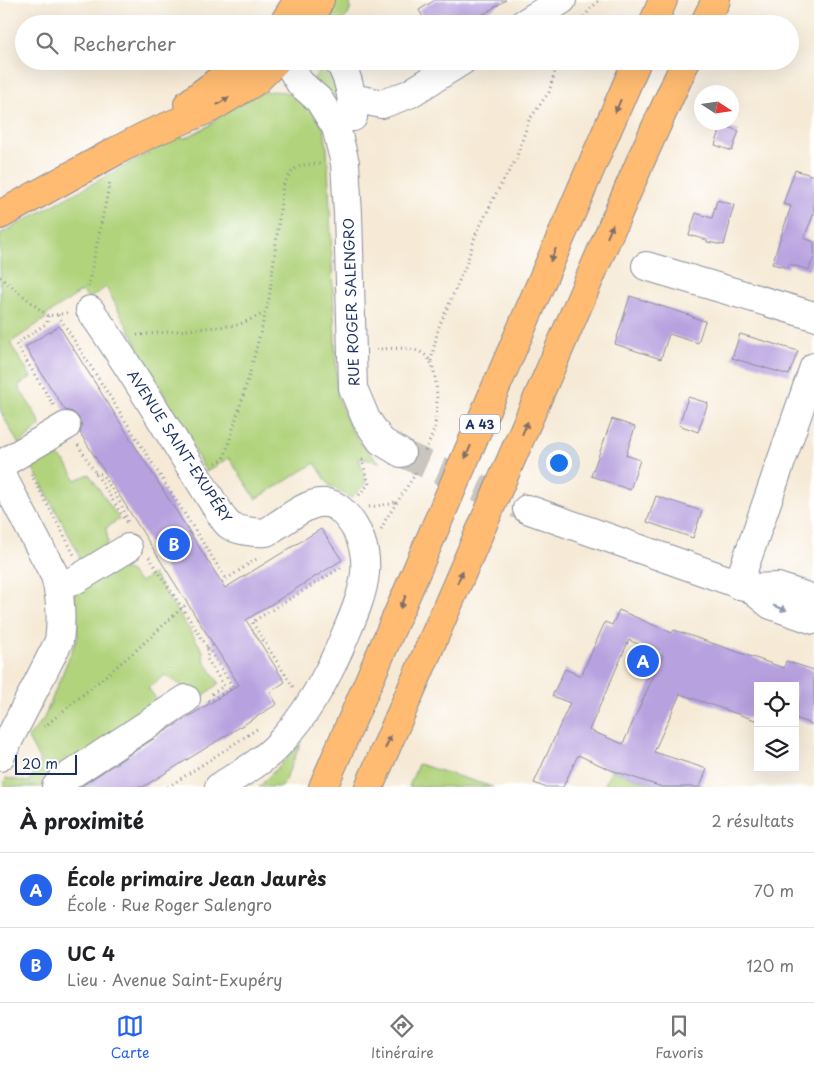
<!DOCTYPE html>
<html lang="fr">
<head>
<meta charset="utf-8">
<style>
	body { margin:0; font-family:"Playpen Sans",sans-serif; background:#f6f6f6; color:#202124 }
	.controls { position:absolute; right:15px; bottom:15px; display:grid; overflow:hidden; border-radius:0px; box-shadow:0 5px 20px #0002 }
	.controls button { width:45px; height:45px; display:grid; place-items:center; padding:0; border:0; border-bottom:1px solid #e0e0e0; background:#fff; color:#202124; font:25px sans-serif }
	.compass { position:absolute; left:694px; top:85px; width:45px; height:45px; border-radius:50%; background:#fff; box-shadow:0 5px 20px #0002; rotate:102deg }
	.scale { position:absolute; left:15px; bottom:12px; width:62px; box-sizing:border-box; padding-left:5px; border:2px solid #1b2f5e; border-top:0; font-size:14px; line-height:18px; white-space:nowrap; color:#1b2f5e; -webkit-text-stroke:4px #fff; paint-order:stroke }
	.you { position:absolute; left:558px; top:462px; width:18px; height:18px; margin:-12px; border:4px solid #fff; border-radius:50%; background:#1a73e8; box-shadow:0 0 0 8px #1a73e833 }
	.badge { display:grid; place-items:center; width:32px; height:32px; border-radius:50%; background:#2563eb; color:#fff; font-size:16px; font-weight:700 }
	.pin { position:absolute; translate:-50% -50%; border:2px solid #fff; box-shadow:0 1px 5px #0006 }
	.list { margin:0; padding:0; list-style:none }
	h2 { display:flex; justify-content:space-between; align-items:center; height:65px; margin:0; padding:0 20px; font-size:21px }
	h2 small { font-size:16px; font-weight:400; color:#757577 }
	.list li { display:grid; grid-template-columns:32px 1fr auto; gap:15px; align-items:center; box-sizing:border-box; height:75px; padding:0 20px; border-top:1px solid #e0e0e0 }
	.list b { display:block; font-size:19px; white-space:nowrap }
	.list p { margin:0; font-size:16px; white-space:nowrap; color:#757577 }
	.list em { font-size:16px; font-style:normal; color:#757577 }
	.icon { flex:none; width:28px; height:28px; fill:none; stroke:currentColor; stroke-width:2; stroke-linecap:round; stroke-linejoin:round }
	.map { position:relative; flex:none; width:814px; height:787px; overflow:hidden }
	.search { position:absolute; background:#fff; box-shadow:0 5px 20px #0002; left:15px; right:15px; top:15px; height:55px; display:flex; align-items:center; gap:12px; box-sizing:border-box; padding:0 18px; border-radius:28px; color:#757577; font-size:19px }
	.sheet { height:215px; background:#fff }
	nav { display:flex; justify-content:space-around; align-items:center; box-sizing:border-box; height:70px; border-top:1px solid #e0e0e0; background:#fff; font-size:14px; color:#757577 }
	nav a { display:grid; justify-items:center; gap:2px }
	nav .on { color:#2563eb }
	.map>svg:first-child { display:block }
	.green { fill:#b1d37c; stroke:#66816d }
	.building { fill:#b8a1df; fill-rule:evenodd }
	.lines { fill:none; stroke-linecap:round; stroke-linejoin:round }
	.minor-tunnel { stroke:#cac5be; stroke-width:28; stroke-dasharray:28 14; stroke-linecap:butt }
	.minor-casing { stroke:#888c9a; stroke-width:30 }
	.major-casing { stroke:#888c9a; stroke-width:30 }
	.highway-casing { stroke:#888c9a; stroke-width:30 }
	.path { stroke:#888c9a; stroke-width:3; stroke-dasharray:1 4; stroke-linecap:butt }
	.minor { stroke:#fff; stroke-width:28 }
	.major { stroke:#febb71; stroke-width:28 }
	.highway { stroke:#febb71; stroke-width:28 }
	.oneway { fill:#816e67 }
	.oneway2 { fill:#8d97ae }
	.labels { text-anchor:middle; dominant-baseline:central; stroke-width:5; stroke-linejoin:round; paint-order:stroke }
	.shield { fill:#fff; stroke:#5f6d8e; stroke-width:1 }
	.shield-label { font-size:12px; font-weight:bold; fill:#1b2f5e }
	.street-label { font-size:14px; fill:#1b2f5e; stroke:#fff }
</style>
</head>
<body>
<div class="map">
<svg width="814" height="787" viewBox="0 0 814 787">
	<rect width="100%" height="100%" fill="#fff"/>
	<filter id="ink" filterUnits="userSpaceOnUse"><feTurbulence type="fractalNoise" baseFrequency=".02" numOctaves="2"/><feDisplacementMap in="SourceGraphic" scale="10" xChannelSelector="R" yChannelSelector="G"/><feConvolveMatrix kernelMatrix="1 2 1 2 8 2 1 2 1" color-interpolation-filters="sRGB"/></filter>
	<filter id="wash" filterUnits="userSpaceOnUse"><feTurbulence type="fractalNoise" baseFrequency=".0096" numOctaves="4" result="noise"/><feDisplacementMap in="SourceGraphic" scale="20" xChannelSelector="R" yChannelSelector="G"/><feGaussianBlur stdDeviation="1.12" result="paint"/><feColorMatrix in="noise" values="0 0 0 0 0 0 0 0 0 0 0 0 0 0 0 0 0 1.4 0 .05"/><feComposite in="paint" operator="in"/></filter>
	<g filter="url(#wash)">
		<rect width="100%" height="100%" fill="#f6ead6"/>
		<path class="green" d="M 335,0 L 350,0 C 350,4 351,9 349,13 C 347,18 339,24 333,24 L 332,15 Z
			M 326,61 L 332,66 L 342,110 L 313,80 Z
			M 272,91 L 285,92 L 299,99 L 309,108 L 324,129 L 327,149 L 329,187 L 337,392 C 345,422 356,443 380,462 L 359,458 L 366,483 L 351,498 L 330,486 L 315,463 L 256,499 L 229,458 L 206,472 L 106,287 L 89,299 L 82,291 L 48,314 L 45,319 L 10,343 L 31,377 L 18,386 L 39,420 L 40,426 L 19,445 L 0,410 L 0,234 L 178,137 L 186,138 L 213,123 L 215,118 L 260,93 Z
			M 44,453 C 65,455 66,464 76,480 L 89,474 L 119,519 L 106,528 L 108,542 L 106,547 L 82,567 L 77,550 L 29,461 Z
			M 114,568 L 129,571 L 140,582 L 153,574 L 203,651 L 204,660 L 219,683 L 197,701 L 190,691 L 165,675 L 148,688 L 163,707 L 66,787 L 4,787 L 6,778 L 29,782 L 40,761 L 28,738 L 44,718 L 78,636 L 74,592 Z
			M 301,743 L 282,787 L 259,787 Z
			M 418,764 L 428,767 L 493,787 L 409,787 Z
			M 611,770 L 662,787 L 604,787 Z"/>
		<g id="blocks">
			<path class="building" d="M 435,0 L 506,0 L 468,24 L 427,24 L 419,10 Z
				M 722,125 L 739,131 L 732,151 L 715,145 Z
				M 795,170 L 814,176 L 814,213 L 804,238 L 814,242 L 814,256 L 809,270 L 789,264 L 788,268 L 772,264 L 791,206 L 783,204 Z
				M 717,200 L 734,205 L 729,223 L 730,223 L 724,245 L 707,242 L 707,240 L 689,235 L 696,213 L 712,218 Z
				M 630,296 L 692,316 L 692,317 L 705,321 L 698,343 L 669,334 L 661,359 L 615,344 Z
				M 59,326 L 225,588 L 321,529 L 342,560 L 246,620 L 285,682 L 270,692 L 277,704 L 143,787 L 80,787 L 161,734 L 239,685 L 80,433 L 82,425 L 79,418 L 73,412 L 65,410 L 25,347 Z
				M 740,334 L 798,351 L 789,375 L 732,358 Z
				M 688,397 L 708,403 L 698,432 L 679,425 Z
				M 612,419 L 635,427 L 626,455 L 640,460 L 630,490 L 591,476 Z
				M 656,496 L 702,511 L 693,538 L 647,522 Z
				M 619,610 L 672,633 L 674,630 L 784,668 L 786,661 L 814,670 L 814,725 L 795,718 L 795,686 L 758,686 L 758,721 L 680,694 L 654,752 L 707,769 L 700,787 L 662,787 L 611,770 L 578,755 L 563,787 L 544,787 L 534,783 L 570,703 L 552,696 L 565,669 L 581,676 L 605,622 L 612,625 ZM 629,640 L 663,655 L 623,744 L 589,730 Z"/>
		</g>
	</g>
	<g filter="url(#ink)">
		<use href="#blocks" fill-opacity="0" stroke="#888c9a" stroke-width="1"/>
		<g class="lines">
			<path class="minor-tunnel" d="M 401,453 L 527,509"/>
			<g class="minor-casing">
				<path id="minor" d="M 523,24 L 562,0
					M 290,61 L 292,70 L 300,83 L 319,100 L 336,127 L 345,163 L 348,214 L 353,388 L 366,419 L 381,441 L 401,453
					M 338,61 C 350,78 352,97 353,117
					M 352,98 L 382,104 L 409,94 L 462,61
					M 646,266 L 814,316
					M 90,310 C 126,360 157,413 190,466 C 198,478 206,491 214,504 C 219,511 223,520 229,525 C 234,529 241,530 247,531 C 253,532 260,533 266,532 C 270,531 275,526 279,524 C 297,512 322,491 342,511 C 359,528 367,550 365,573 C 363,593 355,612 347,631 C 330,673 309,713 277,746 C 261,763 239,774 219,787
					M 0,465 L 66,426
					M 0,472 L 55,576 C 61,598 62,619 59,641 L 0,757
					M 527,509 L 750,588 L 771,605 L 814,620
					M 738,585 L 814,367
					M 58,587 L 77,579 L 128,548
					M 750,588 L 778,587 L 814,599
					M 56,787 L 61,781 L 186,699"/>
			</g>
			<g class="major-casing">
				<path id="major" d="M 283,24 L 298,0
					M 308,24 L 320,0
					M 188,104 L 244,61
					M 0,215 L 116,151 L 147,135 L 211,108 L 256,81 L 276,61"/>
			</g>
			<g class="highway-casing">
				<path id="highway" d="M 653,24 L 663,0
					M 704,24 L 716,0
					M 323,787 L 637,61
					M 369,787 L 644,153 L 686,61"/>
			</g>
			<path class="path" d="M 577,24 L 599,0
				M 0,277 L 48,316 L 67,313
				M 88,287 L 110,181
				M 58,315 L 226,579
				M 48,316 L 47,323 L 16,344 L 54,406
				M 137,335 L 238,325 L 265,313
				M 376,349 C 392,349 412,345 425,355 C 440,366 438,413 434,429 C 432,437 428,444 425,451
				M 431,361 L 438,329 L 466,265 L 476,234 L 498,190 L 516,159 L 529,120 L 549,92 L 558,61
				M 78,445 L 128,525
				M 216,463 L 224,459 L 249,376 L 269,300 L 283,186 C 295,164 298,164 322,164
				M 95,473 L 102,474 C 112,490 125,506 128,525
				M 31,474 L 66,539 L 74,555
				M 359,495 L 369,484 L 362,460 L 366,461
				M 369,507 L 390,504 L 397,501
				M 381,529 L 386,519 L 416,473
				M 149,557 L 208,648 L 207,659 L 224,686 L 210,695
				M 222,582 L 261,556
				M 293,687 L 252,622 L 342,567
				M 208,700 L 210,701 L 233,687 L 208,648 L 213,645
				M 44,727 L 133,653 L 183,607 L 187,604
				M 25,761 L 40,764 L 43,767
				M 168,787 L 257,729"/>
			<use href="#minor" class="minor"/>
			<use href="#major" class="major"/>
			<use href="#highway" class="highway"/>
		</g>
		<defs><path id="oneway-solid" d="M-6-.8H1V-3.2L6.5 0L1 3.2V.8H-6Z" transform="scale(1.25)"/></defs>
		<g class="oneway">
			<use href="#oneway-solid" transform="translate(223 101) rotate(-32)"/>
			<use href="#oneway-solid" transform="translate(618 106) rotate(113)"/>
			<use href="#oneway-solid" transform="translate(610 231) rotate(-67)"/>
			<use href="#oneway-solid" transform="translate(553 255) rotate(113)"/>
			<use href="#oneway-solid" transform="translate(525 428) rotate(-67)"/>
			<use href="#oneway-solid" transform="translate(468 452) rotate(113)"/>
			<use href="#oneway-solid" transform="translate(460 577) rotate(-67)"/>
			<use href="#oneway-solid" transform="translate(403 602) rotate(113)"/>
			<use href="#oneway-solid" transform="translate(388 742) rotate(-67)"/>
		</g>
		<use class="oneway2" href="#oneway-solid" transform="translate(780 608) rotate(19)"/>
	</g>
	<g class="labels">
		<rect class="shield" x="460" y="414.5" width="40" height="19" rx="4"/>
		<g class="shield-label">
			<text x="480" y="424">A 43</text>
		</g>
		<g class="street-label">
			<text transform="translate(351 302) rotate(-92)">RUE ROGER SALENGRO</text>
			<text transform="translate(180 446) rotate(57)">AVENUE SAINT-EXUPÉRY</text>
		</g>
	</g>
</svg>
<div class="controls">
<button><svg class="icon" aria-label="locate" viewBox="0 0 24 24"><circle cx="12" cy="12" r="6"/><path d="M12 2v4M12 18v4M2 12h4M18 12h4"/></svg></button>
<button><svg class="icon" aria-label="layers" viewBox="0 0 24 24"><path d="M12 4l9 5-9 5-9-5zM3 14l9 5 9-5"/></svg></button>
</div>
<svg class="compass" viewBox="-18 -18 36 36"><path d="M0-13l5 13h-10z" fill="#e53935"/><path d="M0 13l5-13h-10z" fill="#757577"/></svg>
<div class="scale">20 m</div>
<div class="you"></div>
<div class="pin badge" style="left:643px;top:661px">A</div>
<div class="pin badge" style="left:174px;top:544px">B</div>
<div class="search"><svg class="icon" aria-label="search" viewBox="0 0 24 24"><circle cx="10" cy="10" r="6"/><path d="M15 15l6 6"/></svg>Rechercher</div>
</div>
<section class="sheet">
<h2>À proximité<small>2 résultats</small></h2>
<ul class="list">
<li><span class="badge">A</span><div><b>École primaire Jean Jaurès</b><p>École · Rue Roger Salengro</p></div><em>70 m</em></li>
<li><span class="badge">B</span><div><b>UC 4</b><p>Lieu · Avenue Saint-Exupéry</p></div><em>120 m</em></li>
</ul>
</section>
<nav>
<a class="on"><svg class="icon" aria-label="map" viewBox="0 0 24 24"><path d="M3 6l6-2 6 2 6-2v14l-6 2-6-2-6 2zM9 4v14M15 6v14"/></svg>Carte</a>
<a><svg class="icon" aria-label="directions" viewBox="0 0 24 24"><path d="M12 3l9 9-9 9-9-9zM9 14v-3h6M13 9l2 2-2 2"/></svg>Itinéraire</a>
<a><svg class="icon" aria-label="saved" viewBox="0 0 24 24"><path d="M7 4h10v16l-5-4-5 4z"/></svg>Favoris</a>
</nav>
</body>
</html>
